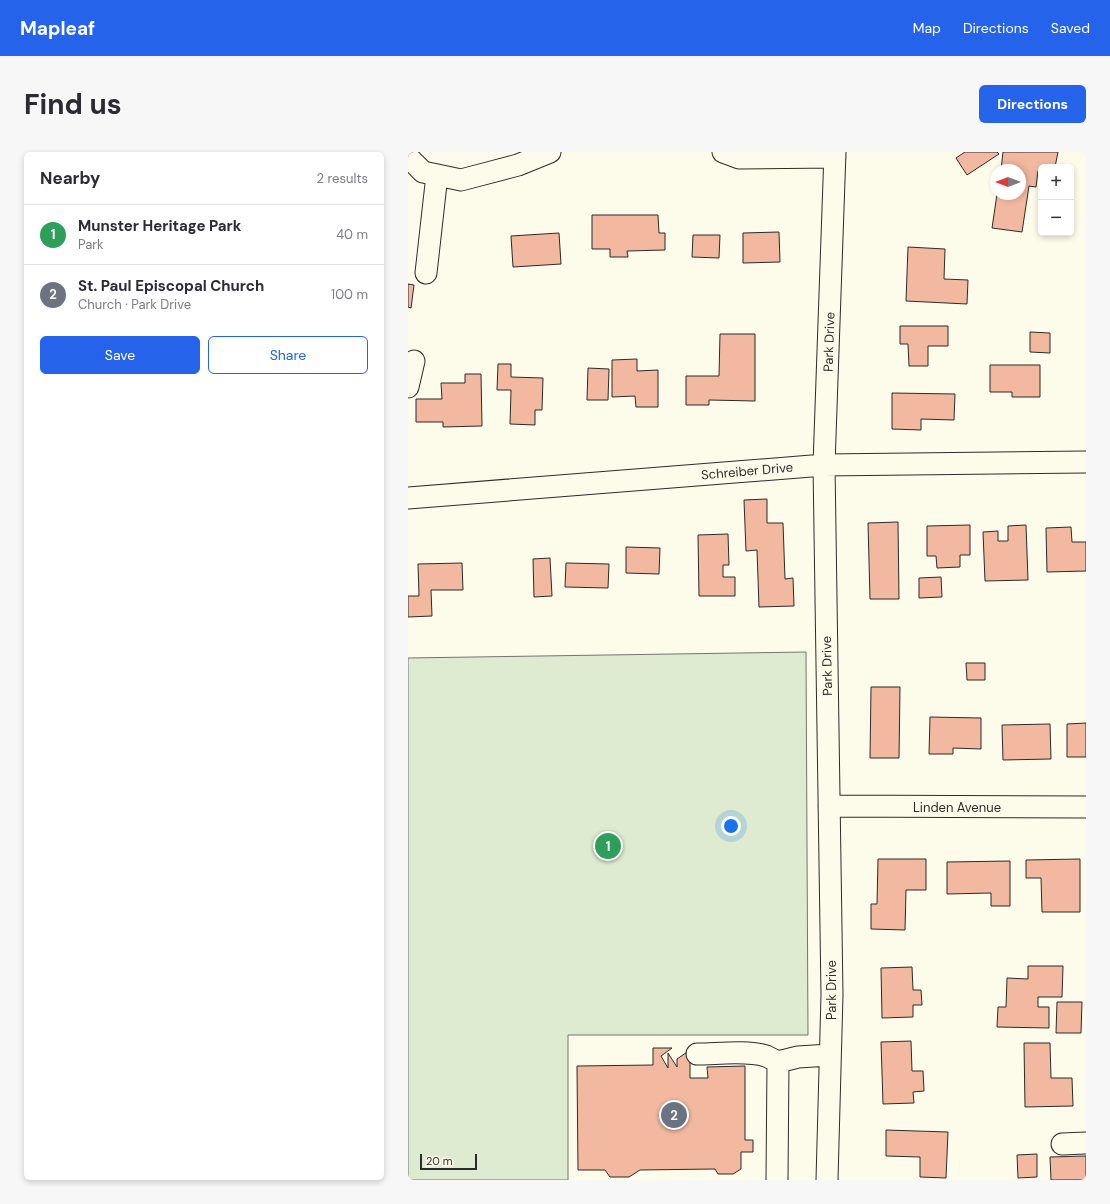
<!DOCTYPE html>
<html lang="en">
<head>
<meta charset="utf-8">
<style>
	body { margin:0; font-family:"DM Sans",sans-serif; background:#f7f7f7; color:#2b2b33 }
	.controls { position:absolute; right:12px; top:12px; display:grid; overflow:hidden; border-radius:6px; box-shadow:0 2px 6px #0003 }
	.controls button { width:36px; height:36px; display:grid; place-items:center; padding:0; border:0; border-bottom:1px solid #e1e1e2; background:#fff; color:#2b2b33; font:20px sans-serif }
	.compass { position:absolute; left:582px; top:12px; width:36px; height:36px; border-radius:50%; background:#fff; box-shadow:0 2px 6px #0003; rotate:270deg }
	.scale { position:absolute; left:12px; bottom:10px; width:57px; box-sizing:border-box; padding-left:4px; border:2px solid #2b2b2b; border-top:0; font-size:11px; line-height:14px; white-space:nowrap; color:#2b2b2b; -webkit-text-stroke:3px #fdfbea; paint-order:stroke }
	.you { position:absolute; left:323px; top:674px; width:14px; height:14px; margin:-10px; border:3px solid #fff; border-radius:50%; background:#1a73e8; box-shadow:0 0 0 6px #1a73e833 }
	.badge { display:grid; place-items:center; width:26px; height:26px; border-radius:50%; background:#2563eb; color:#fff; font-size:13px; font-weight:700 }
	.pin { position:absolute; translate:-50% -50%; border:2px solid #fff; box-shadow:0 1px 4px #0006 }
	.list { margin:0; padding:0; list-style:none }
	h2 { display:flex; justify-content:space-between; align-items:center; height:52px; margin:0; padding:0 16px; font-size:17px }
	h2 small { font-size:13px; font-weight:400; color:#7c7c81 }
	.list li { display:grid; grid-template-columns:26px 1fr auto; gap:12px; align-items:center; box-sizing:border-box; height:60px; padding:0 16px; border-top:1px solid #e1e1e2 }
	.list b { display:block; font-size:15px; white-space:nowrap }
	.list p { margin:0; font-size:13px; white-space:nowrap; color:#7c7c81 }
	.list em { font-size:13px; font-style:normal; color:#7c7c81 }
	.actions { display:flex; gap:8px; padding:12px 16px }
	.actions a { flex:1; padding:9px 0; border:1px solid #2563eb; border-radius:6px; text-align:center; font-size:14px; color:#2563eb }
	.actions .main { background:#2563eb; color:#fff }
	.map { position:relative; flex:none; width:678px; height:1028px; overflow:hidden; border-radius:6px }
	header { display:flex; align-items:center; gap:24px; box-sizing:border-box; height:56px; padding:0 20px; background:#2563eb; color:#fff }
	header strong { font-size:19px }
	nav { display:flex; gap:22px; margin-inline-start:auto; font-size:14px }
	.intro { display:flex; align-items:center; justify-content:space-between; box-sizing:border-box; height:96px; padding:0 24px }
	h1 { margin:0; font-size:28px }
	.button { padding:10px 18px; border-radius:6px; background:#2563eb; color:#fff; font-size:14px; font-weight:700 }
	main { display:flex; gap:24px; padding:0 24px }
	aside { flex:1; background:#fff; border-radius:6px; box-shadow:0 2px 6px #0003 }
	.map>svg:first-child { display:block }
	.green { fill:#deebd1; stroke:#74746e }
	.building { fill:#f2b8a0; stroke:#2b2b2b }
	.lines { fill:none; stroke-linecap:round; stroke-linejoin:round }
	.minor-casing { stroke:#2b2b2b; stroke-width:23 }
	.minor { stroke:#fdfbea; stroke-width:21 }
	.labels { text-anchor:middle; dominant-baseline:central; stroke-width:3; stroke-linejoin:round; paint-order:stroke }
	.street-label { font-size:13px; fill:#2b2b2b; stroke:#fdfbea }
</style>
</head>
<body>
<header>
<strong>Mapleaf</strong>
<nav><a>Map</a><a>Directions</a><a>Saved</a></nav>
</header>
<div class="intro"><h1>Find us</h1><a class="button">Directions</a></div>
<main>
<aside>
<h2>Nearby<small>2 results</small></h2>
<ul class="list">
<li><span class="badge" style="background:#2e9e5b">1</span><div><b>Munster Heritage Park</b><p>Park</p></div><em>40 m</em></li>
<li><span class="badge" style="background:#6b7280">2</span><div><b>St. Paul Episcopal Church</b><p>Church · Park Drive</p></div><em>100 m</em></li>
</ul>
<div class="actions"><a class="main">Save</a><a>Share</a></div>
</aside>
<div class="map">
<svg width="678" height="1028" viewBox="0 0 678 1028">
	<rect width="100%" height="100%" fill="#fdfbea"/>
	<path class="green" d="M 398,500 L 400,883 L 160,883 L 160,1028 L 0,1028 L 0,506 Z"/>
	<path class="building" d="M 557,0 L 589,0 L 591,2 L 559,23 L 548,6 Z
		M 595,0 L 650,0 L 647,15 L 633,15 L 633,19 L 630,19 L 628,35 L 621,34 L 614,80 L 584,76 L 589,42 L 612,42 L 612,18 L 593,18 Z
		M 184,63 L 250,63 L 251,81 L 257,81 L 257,98 L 219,99 L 220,105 L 202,105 L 202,97 L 184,97 Z
		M 371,80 L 372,110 L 335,111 L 335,81 Z
		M 151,81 L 153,112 L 105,115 L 103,84 Z
		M 285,83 L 312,83 L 311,106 L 284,105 Z
		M 500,95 L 537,97 L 536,127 L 560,128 L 559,152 L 498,149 Z
		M 0,132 L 6,133 L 3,156 L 0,155 Z
		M 492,174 L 540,174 L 540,194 L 520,194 L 520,214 L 501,214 L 500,192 L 492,192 Z
		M 622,180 L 642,181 L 642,201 L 622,200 Z
		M 312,182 L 347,182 L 347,249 L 301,248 L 301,253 L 278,253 L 278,224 L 311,224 Z
		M 229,207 L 229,219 L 250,218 L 250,255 L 228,255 L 227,244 L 204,245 L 204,208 Z
		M 90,212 L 103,212 L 103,225 L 135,226 L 134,258 L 127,258 L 127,273 L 102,272 L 103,238 L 89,238 Z
		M 582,213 L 632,213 L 632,245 L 604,245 L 604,240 L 582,240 Z
		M 180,216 L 201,217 L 200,248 L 179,248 Z
		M 57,222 L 73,222 L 74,274 L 35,275 L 35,270 L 8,270 L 8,247 L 34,247 L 33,231 L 57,231 Z
		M 484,241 L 547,242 L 546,268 L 513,267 L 513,278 L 484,277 Z
		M 359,347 L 359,371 L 375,371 L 377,427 L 385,426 L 386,454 L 351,455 L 349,398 L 338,399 L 336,348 Z
		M 490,370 L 491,447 L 462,447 L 460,371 Z
		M 562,373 L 562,403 L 552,403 L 552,415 L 529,416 L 528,404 L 519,404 L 519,374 Z
		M 618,373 L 620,428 L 577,429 L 575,380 L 590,379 L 590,389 L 600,389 L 600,374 Z
		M 663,375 L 664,390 L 678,390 L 678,419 L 639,420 L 638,376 Z
		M 320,382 L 321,413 L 315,413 L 315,425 L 327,425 L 327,444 L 291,444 L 290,383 Z
		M 218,395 L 252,396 L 251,422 L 218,421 Z
		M 142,406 L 144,444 L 126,445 L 125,407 Z
		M 54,411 L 55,438 L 23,438 L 24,464 L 0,465 L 0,444 L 11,444 L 10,412 Z
		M 158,411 L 201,412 L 200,436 L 157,435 Z
		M 533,425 L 534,445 L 511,446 L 511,426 Z
		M 558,511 L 577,511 L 577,528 L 559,528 Z
		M 463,535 L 492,535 L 491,606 L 462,606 Z
		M 522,565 L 573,566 L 573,597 L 545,596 L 545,602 L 521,602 Z
		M 678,571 L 678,605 L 659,605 L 659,572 Z
		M 642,572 L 643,607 L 595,608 L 594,573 Z
		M 470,707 L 518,707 L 518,738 L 498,738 L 497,778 L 463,777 L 463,752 L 469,752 Z
		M 672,707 L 672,760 L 634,760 L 633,726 L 618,726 L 618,708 Z
		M 602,709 L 602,754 L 583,754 L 583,741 L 539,742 L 539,710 Z
		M 620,814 L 655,814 L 654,845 L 630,845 L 630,855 L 641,855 L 641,876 L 589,875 L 590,855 L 598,855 L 599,826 L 620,827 Z
		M 504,815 L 505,838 L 513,838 L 514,853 L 505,853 L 505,865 L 474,866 L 473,816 Z
		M 649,850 L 674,850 L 673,881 L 648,881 Z
		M 503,889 L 504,919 L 515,919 L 516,939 L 505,940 L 506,951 L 475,952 L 473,890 Z
		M 616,891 L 642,891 L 643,926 L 664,926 L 665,954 L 617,955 Z
		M 245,896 L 264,896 L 253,904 L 260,916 L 260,901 L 269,915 L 269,907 L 282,898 L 282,926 L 300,926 L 299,915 L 337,914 L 337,988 L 345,988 L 345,1000 L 333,1000 L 333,1017 L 325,1022 L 310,1022 L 307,1017 L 232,1018 L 221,1025 L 202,1025 L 197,1018 L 170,1018 L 169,914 L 245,913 Z
		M 478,978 L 540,980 L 538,1026 L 512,1025 L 512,1005 L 478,1004 Z
		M 629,1002 L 629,1025 L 610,1026 L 609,1003 Z
		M 678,1004 L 678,1028 L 643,1028 L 642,1005 Z"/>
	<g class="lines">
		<g class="minor-casing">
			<path id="minor" d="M 315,0 L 331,6 L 427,5
				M 0,5 L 15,20 L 53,28 L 110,13 L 142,0
				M 18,121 L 29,23
				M 0,235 L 6,209
				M 0,346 L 416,313 L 678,310
				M 421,654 L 678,655
				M 289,902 C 309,902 340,898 358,904 C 362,906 366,908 370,910
				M 654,992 L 678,991
				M 369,1028 L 370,910 L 390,905 L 422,903
				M 419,1028 L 424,843 L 416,313 L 427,0"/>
		</g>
		<use href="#minor" class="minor"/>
	</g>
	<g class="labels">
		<g class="street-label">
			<text transform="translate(421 190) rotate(-88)">Park Drive</text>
			<text transform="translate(339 319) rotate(-5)">Schreiber Drive</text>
			<text transform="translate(419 514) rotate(-91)">Park Drive</text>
			<text x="549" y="655">Linden Avenue</text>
			<text transform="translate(423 838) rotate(-90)">Park Drive</text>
		</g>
	</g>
</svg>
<div class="controls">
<button>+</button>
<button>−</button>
</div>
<svg class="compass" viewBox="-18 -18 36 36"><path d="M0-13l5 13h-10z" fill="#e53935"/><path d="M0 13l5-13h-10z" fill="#7c7c81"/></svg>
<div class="scale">20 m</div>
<div class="you"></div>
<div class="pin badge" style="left:200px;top:694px;background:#2e9e5b">1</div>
<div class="pin badge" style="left:266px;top:963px;background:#6b7280">2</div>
</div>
</main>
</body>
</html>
